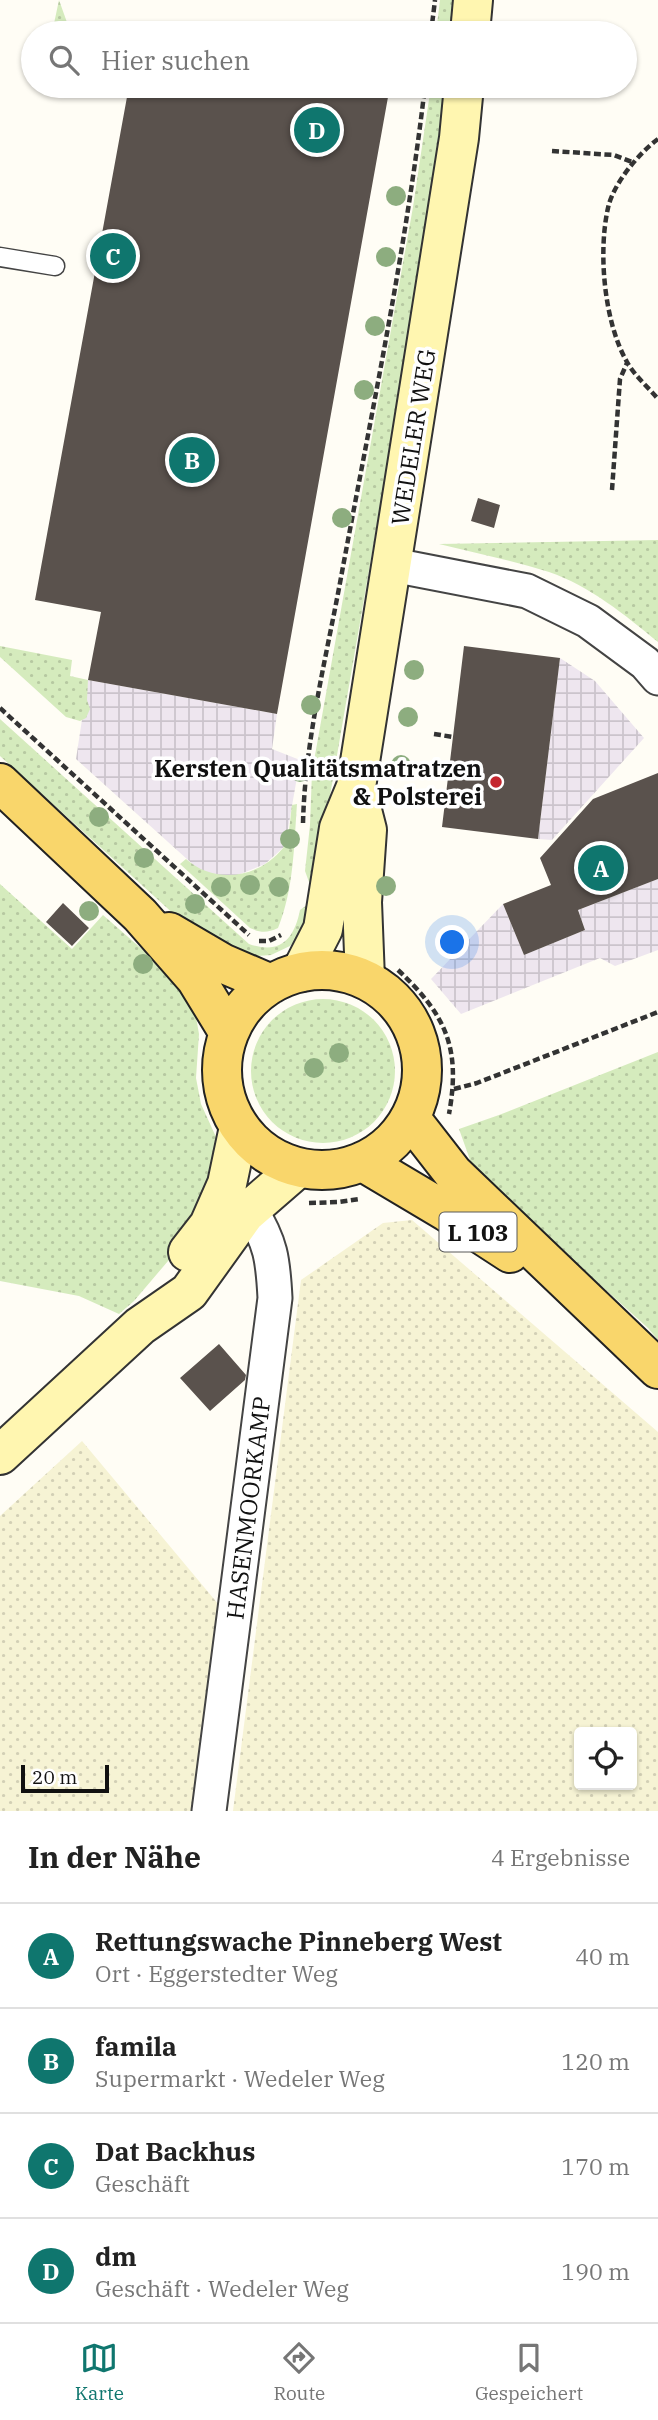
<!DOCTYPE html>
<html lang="de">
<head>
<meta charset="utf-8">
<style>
	body { margin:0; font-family:"IBM Plex Serif",serif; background:#f2f2f2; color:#222 }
	.controls { position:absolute; right:21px; bottom:21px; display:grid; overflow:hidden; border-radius:7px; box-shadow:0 2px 5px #0004 }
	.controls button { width:63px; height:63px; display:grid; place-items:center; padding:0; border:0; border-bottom:2px solid #e0e0e0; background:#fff; color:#222; font:35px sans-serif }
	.scale { position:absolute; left:21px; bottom:18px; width:88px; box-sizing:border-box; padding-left:7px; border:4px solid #111; border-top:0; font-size:19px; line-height:24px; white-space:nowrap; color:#111; -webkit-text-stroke:5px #fff; paint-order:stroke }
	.you { position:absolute; left:453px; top:943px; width:24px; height:24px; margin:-18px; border:5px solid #fff; border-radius:50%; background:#1a73e8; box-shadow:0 0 0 10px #1a73e833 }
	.badge { display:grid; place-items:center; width:46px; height:46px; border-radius:50%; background:#0f766e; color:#fff; font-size:23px; font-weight:700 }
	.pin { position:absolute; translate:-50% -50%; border:4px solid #fff; box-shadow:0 2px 7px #0006 }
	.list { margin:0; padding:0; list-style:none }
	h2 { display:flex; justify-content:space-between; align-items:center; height:91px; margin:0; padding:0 28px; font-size:30px }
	h2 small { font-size:23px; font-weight:400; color:#767676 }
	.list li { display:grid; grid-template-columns:46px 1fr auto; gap:21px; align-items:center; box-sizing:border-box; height:105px; padding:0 28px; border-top:2px solid #e0e0e0 }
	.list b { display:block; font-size:26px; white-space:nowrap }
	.list p { margin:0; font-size:23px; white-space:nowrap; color:#767676 }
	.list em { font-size:23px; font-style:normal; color:#767676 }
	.icon { flex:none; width:38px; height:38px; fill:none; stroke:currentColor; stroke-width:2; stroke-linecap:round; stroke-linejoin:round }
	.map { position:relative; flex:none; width:658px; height:1811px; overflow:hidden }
	.search { position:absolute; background:#fff; box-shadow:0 2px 5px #0004; left:21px; right:21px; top:21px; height:77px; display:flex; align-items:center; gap:18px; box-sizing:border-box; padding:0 24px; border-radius:38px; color:#767676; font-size:26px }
	.sheet { height:511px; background:#fff }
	nav { display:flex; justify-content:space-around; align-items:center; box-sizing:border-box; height:98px; border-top:2px solid #e0e0e0; background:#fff; font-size:19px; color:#767676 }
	nav a { display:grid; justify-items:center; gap:4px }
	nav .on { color:#0f766e }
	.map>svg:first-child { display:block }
	.industrial { fill:url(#industrial-grid) }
	.farmland { fill:url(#farmland-dots); fill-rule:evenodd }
	.grass { fill:url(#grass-dots) }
	.building { fill:#5a524d }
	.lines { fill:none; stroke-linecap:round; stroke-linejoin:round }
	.lane-casing { stroke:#444; stroke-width:21 }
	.street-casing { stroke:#444; stroke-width:37 }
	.secondary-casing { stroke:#333; stroke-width:42 }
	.primary-casing { stroke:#222; stroke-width:42 }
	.path { stroke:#333; stroke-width:4.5; stroke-dasharray:7 3.5; stroke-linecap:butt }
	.lane { stroke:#fff; stroke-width:18 }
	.street { stroke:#fff; stroke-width:33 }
	.secondary { stroke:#fff6b0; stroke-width:38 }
	.primary { stroke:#f9d66b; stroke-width:38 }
	.tree { fill:#8dad7f }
	.poi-dot { fill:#c4262e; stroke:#fff; stroke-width:2.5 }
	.labels { text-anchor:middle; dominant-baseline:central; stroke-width:7; stroke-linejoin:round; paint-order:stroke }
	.shield { fill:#fff; stroke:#585858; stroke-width:2 }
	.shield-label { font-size:23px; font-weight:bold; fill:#111 }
	.street-label { font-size:24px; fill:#111; stroke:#fff }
	.poi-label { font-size:24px; font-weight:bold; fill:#111; stroke:#fff; text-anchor:end }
</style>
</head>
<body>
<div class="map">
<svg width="658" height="1811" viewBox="0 0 658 1811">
	<defs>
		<pattern id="industrial-grid" width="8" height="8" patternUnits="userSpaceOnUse" patternTransform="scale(1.75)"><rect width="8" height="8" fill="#eee6ef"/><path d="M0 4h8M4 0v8" fill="none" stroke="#cbc4cc"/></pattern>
		<pattern id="farmland-dots" width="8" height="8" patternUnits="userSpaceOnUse" patternTransform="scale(1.75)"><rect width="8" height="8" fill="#f6f3d4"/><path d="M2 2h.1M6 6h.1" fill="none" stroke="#d2cfb5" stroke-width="1.8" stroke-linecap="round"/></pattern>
		<pattern id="grass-dots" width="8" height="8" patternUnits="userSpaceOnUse" patternTransform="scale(1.75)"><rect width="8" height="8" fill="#d5ebbd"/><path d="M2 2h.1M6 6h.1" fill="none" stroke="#b6c8a1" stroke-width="1.8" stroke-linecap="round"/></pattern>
	</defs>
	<rect width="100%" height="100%" fill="#fffdf5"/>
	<path class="industrial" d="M 560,658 L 595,681 L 644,738 L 552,840 L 538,839 Z
		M 88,680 L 277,714 L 272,749 L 300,760 L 285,846 L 265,864 L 238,875 L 214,875 L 198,869 L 76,759 Z
		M 658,879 L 658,950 L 615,966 L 600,958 L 461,1014 L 431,979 L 503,904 L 524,955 L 585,930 L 578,910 Z"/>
	<path class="farmland" d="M 412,1220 L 658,1432 L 658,1811 L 233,1811 L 301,1280 L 383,1223 ZM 579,1732 L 632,1732 L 632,1785 L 579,1785 Z
		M 82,1441 L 224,1611 L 191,1811 L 0,1811 L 0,1516 Z"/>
	<path class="grass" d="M 59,0 L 69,28 L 68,33 L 52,33 Z
		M 440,0 L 461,0 L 457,33 L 436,33 Z
		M 431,86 L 451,86 C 407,352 361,617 315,882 L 309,882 L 305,871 L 310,825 L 312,772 L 413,207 Z
		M 658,540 L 658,642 C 625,615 590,586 549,572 C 514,561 476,553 439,544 Z
		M 0,646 L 72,660 L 70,676 L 88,680 L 87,700 L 90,709 L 86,718 L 80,721 L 66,717 L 0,657 Z
		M 0,719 L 249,944 C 281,955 294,939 300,910 L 307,905 L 310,906 L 307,918 L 297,939 L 290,946 L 271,955 L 244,957 L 177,917 L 0,756 Z
		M 297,804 C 294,845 294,889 278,928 C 267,933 261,933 250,928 L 180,864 L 186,859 C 215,885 259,878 283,848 C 290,839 290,817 292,805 Z
		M 0,884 L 72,949 L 103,915 L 168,972 L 188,1001 L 196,1017 L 199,1034 L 196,1078 L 201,1104 L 216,1137 L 220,1157 L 191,1234 L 134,1301 L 119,1314 L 79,1296 L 0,1281 Z
		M251 1071a72 72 0 1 1 144 0a72 72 0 1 1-144 0Z
		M 658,1052 L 658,1340 L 648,1328 L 474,1171 L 459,1129 L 499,1115 Z"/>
	<path class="building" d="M 129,86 L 390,86 L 277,714 L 88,680 L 101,612 L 35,600 Z
		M 478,498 L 500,505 L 494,528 L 471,521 Z
		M 464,646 L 560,658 L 538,839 L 442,827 Z
		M 658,773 L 658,879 L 578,910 L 585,930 L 524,955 L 503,904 L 551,885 L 540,858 L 593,799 Z
		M 63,903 L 89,928 L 72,946 L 46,922 Z
		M 219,1344 L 246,1375 L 245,1380 L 210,1411 L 180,1378 Z"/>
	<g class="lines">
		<g class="lane-casing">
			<path id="lane" d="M 0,257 L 55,266"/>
		</g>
		<g class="street-casing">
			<path id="street" d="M 393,565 L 527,591 L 588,621 L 645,663 L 658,678
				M 209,1811 L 275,1298 C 273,1259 271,1243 250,1209"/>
		</g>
		<g class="secondary-casing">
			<path id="secondary" d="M 470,33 L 473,0
				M 356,787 L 367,830 L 362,902 L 365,979
				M 301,972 L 323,929 L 339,828 L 356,787 L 459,138 L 464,86
				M 188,1252 L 209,1225 L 227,1184 L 239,1127
				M 0,1455 L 140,1326 L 189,1292 L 245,1214 L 298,1168"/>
		</g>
		<g class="primary-casing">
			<path id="primary" d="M 0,783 L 140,915 L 196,979 L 229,1033
				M 169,932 L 222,963 L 271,984
				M222 1070a100 100 0 1 1 200 0a100 100 0 1 1-200 0Z
				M 411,1119 L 453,1173 L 658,1369
				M 363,1162 L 447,1212 L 510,1253"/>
		</g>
		<path class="path" d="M 431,33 L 435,0
			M 658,139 C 639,153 613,184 608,208 C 598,252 604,322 627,362 C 634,375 648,387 658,399
			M 552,151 L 614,155 L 632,162
			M 612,490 L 620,379 L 627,363
			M 0,708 L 249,935
			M 434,734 L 453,737
			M 303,823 C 305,739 327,655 342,572 C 372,411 406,249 425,86
			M 259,941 L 269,941 L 281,935
			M 398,970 C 446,1015 461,1048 449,1114
			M 454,1089 L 477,1083 L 658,1012
			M 309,1203 L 339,1202 L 360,1199"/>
		<use href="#lane" class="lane"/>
		<use href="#street" class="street"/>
		<use href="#secondary" class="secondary"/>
		<use href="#primary" class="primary"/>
	</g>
	<g class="tree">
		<circle cx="396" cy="196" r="10"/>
		<circle cx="386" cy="257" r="10"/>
		<circle cx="375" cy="326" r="10"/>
		<circle cx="364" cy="390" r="10"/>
		<circle cx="342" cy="518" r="10"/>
		<circle cx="414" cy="670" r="10"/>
		<circle cx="311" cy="705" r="10"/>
		<circle cx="408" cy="717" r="10"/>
		<circle cx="401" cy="765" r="10"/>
		<circle cx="300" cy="772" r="10"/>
		<circle cx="99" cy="817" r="10"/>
		<circle cx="290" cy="839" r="10"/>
		<circle cx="144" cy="858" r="10"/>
		<circle cx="250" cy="885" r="10"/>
		<circle cx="386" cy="886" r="10"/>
		<circle cx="221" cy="887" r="10"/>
		<circle cx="279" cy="887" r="10"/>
		<circle cx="195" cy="904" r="10"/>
		<circle cx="89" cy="911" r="10"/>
		<circle cx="143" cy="964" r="10"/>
		<circle cx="339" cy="1053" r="10"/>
		<circle cx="314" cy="1068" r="10"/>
	</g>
	<circle class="poi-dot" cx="496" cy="782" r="7"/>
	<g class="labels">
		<rect class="shield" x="439.5" y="1212.5" width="77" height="39" rx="5"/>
		<g class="shield-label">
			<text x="478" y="1232">L 103</text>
		</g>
		<g class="street-label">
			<text transform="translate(413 437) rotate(-81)">WEDELER WEG</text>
			<text transform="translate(248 1508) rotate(-83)">HASENMOORKAMP</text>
		</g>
		<g class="poi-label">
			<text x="482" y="768">Kersten Qualitätsmatratzen<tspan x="482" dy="28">&amp; Polsterei</tspan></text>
		</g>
	</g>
</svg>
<div class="controls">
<button><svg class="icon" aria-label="locate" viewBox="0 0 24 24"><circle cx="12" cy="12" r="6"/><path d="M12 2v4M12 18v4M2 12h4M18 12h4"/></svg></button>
</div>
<div class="scale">20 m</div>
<div class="you"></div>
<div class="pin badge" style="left:601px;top:868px">A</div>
<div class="pin badge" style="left:192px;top:460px">B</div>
<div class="pin badge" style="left:113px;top:256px">C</div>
<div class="pin badge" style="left:317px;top:130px">D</div>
<div class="search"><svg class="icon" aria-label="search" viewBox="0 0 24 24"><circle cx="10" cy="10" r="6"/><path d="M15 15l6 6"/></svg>Hier suchen</div>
</div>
<section class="sheet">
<h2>In der Nähe<small>4 Ergebnisse</small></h2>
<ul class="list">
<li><span class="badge">A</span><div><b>Rettungswache Pinneberg West</b><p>Ort · Eggerstedter Weg</p></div><em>40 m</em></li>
<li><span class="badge">B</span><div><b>famila</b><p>Supermarkt · Wedeler Weg</p></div><em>120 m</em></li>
<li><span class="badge">C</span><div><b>Dat Backhus</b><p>Geschäft</p></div><em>170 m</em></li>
<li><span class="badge">D</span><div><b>dm</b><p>Geschäft · Wedeler Weg</p></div><em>190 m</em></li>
</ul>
</section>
<nav>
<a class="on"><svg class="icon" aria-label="map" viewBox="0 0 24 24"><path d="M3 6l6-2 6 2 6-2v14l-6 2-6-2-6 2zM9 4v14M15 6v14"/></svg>Karte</a>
<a><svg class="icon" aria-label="directions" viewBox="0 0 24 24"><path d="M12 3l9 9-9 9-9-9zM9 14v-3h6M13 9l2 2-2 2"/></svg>Route</a>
<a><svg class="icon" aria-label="saved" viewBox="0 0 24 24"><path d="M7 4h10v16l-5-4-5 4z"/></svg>Gespeichert</a>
</nav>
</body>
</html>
